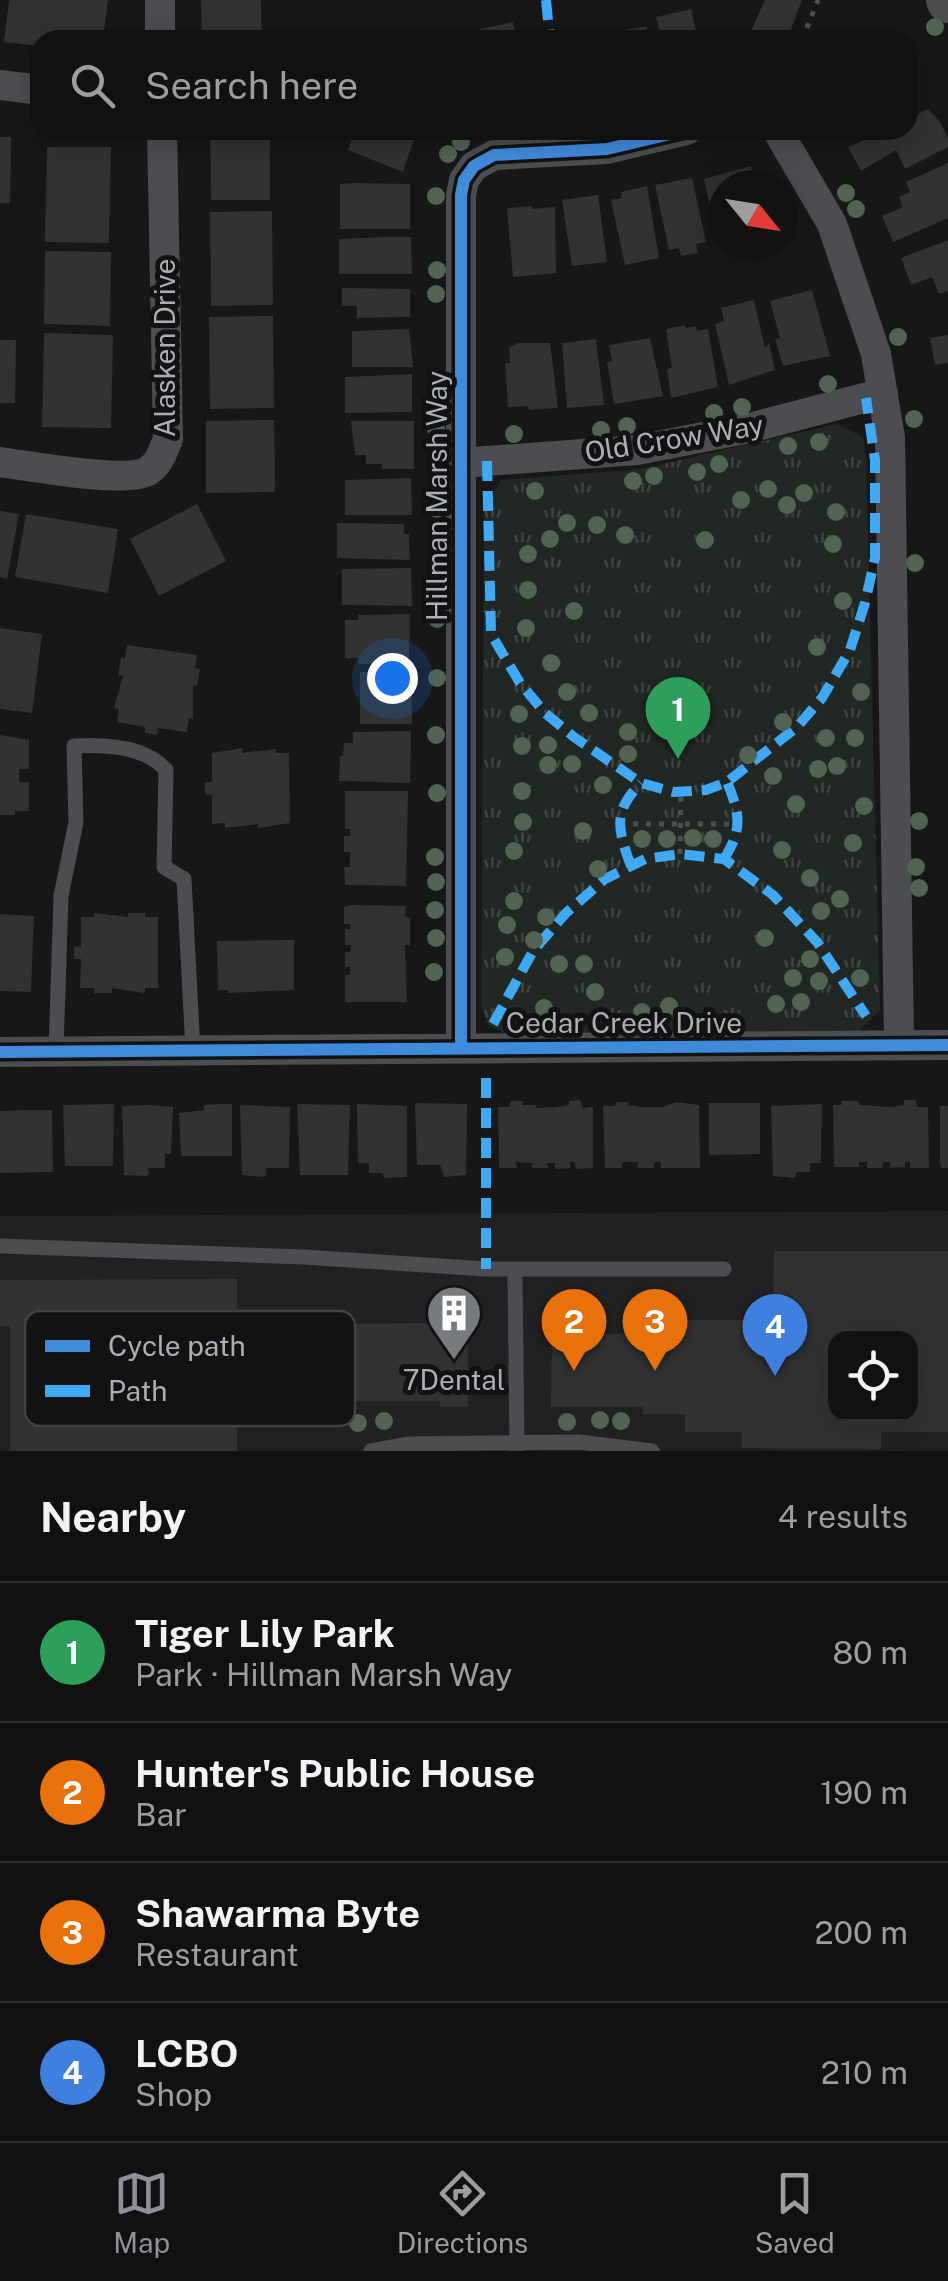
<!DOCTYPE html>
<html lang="en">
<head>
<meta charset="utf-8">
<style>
	body { margin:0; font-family:"Public Sans",sans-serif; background:#1a1a1b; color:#f1f3f6 }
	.controls { position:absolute; right:30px; bottom:30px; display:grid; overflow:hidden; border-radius:20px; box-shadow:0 5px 25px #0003 }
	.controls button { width:90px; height:90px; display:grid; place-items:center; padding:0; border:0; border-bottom:2px solid #303132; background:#111112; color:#f1f3f6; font:50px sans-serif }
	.compass { position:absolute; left:708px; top:170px; width:90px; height:90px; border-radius:50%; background:#111112; box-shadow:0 5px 25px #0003; rotate:120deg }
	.you { position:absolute; left:392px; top:678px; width:35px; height:35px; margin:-25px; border:8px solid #fff; border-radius:50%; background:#1a73e8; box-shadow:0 0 0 15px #1a73e833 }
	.badge { display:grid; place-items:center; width:65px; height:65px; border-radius:50%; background:#8c9099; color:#fff; font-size:32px; font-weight:700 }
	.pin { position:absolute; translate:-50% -82px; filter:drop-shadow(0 2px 5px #0008) }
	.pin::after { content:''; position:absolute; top:52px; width:35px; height:30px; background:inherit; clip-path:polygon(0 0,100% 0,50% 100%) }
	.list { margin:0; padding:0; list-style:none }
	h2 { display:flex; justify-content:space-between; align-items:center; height:130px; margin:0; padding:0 40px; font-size:42px }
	h2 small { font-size:32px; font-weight:400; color:#9c9d9f }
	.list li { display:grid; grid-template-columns:65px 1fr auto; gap:30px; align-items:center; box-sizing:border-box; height:140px; padding:0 40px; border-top:2px solid #303132 }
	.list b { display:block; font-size:38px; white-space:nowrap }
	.list p { margin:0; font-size:32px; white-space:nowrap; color:#9c9d9f }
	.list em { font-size:32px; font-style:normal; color:#9c9d9f }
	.icon { flex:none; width:55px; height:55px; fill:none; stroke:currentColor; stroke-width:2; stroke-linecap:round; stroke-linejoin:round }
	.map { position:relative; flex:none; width:948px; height:1451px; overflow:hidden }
	.search { position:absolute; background:#111112; box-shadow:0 5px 25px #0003; left:30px; right:30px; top:30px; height:110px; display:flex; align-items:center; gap:25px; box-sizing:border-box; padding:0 35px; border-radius:30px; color:#9c9d9f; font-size:38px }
	.sheet { height:690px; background:#111112 }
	nav { display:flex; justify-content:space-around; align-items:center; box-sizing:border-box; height:140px; border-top:2px solid #303132; background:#111112; font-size:28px; color:#9c9d9f }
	nav a { display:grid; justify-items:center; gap:5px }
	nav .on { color:#8c9099 }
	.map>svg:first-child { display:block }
	.built { fill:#212123; fill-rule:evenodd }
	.park { fill:url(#park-tufts) }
	.building { fill:#323233; fill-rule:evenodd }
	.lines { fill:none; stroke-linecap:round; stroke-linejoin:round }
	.path { stroke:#4d4f51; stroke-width:5; stroke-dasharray:5 8; stroke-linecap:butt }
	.lane { stroke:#4c4d50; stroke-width:15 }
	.street { stroke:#4c4d50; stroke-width:30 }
	.secondary { stroke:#4b4c4e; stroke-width:42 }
	.quiet { stroke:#3fa9f5; stroke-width:10; stroke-dasharray:20 10; stroke-linecap:butt }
	.cycleway-casing { stroke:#121213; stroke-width:19 }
	.cycleway { stroke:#408adc; stroke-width:12 }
	.tree { fill:#526253 }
	.labels { text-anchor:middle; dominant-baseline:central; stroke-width:10; stroke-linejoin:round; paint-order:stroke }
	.street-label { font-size:28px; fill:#aaafb7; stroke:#121213 }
	.poi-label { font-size:28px; fill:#aaafb7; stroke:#121213 }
	.key { fill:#121213; stroke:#404144; stroke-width:2.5 }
	.key-label { font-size:28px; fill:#aaafb7 }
</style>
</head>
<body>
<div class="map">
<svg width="948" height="1451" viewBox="0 0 948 1451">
	<defs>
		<pattern id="park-tufts" width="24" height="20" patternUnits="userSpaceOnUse" patternTransform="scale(2.5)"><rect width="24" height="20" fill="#212722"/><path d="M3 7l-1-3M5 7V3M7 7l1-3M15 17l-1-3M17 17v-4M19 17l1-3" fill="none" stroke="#3f4440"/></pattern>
	</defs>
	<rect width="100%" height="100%" fill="#171718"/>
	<path class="built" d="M 948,1211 L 948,1451 L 0,1451 L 0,1216 ZM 836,1338 L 910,1338 L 910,1414 L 836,1414 Z"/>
	<path class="park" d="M 837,424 L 863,437 L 866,461 L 880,1010 L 856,1034 L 509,1036 L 487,1024 L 481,1005 L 484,512 L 501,480 L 641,469 Z"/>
	<path class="building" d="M 9,0 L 108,0 L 103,40 L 40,40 L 40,46 L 4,42 Z
		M 201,0 L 261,0 L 262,40 L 202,40 Z
		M 765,0 L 802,0 L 787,40 L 747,40 Z
		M 691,9 L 698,40 L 662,40 L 656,17 Z
		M 513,22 L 516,35 L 526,33 L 527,40 L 482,40 L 480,29 Z
		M 647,26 L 648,40 L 613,40 L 612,32 Z
		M 928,109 L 940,122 L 948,138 L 948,147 L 905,169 L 896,150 L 861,171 L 848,147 L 887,130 L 908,130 L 908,119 Z
		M 210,130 L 270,130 L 270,200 L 211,200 Z
		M 355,130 L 417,130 L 403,172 L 348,150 Z
		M 0,137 L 11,137 L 10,203 L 0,203 Z
		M 47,147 L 111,147 L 109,243 L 45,242 Z
		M 948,163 L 948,218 L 893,242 L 882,216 L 903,207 L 899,197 L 910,192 L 906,182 Z
		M 751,166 L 756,185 L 723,185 L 722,234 L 716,213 L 712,215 L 704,179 Z
		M 692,178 L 706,242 L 696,244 L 698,253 L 681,256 L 679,248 L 669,250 L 655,185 Z
		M 355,183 L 410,184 L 410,229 L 340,229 L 340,184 Z
		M 647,186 L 659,258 L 625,265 L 611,200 L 622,198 L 621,192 Z
		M 598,195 L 607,262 L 572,266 L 562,200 Z
		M 532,206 L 532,209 L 555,207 L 556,273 L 513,277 L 507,208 Z
		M 272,211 L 273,305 L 211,306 L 210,212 Z
		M 384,237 L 411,237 L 412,274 L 339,274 L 339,239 Z
		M 948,240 L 948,291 L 939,294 L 932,277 L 911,285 L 901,258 Z
		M 45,251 L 111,252 L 110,326 L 44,324 Z
		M 342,288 L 410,289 L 410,317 L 357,318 L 357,306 L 342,306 Z
		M 812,290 L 830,356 L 783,366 L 775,339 L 780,338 L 770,301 Z
		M 754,300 L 765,348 L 769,343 L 775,370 L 729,385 L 715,324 L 724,321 L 721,308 Z
		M 273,316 L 274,408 L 210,409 L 209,317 Z
		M 685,325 L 686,328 L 696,326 L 697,331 L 708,329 L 718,387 L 671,398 L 667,369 L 672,368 L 666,329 Z
		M 409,329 L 413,367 L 352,367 L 352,331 Z
		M 44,333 L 113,335 L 111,428 L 42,427 Z
		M 948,335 L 948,363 L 935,365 L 930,338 Z
		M 650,338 L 663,396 L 614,404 L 607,362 L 612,361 L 609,345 Z
		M 596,339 L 604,405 L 567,408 L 562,343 Z
		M 0,340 L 16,340 L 15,403 L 0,403 Z
		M 519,343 L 550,343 L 558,408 L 529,410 L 528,406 L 508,407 L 505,363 L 510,363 L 509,347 Z
		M 412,374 L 412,412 L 345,413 L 345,377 Z
		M 274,420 L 275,492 L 206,493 L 206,421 Z
		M 351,421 L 414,421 L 414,469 L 382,469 L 382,464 L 366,464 L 366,455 L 355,455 Z
		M 411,478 L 412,515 L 345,515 L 345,480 Z
		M 197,504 L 226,561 L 159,596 L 130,539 Z
		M 0,511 L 19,514 L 7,579 L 0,577 Z
		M 26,514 L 118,529 L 108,593 L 15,577 Z
		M 337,523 L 404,524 L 404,534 L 409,534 L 410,560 L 337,558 Z
		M 411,568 L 412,606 L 342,605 L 342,569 Z
		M 410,614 L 409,665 L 359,664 L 358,658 L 345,658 L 345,620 L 358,620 L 358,615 Z
		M 0,628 L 42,634 L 32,713 L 0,709 Z
		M 127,645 L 197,655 L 195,668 L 200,669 L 197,686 L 193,685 L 193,719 L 189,718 L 187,732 L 158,728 L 157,735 L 145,733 L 145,727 L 117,722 L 119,709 L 114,708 L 123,676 L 118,675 L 121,658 L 125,658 Z
		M 360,672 L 411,672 L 412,724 L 360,724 Z
		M 411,731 L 410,783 L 339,781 L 340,756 L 343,756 L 344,743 L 353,743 L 353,732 Z
		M 0,735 L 29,740 L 29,769 L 19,769 L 19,782 L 29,782 L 29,811 L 15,811 L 15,815 L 0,815 Z
		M 243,748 L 242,753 L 276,749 L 276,753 L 289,753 L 290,823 L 258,828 L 258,824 L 225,828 L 225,823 L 212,824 L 212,795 L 205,794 L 205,782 L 212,782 L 212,753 Z
		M 345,791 L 408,791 L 406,886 L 345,885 L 344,867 L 350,867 L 350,852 L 344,852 L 344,836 L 350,836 L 350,829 L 345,829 Z
		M 350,905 L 406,906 L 405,916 L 410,918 L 410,945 L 405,945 L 407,1002 L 345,1002 L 345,975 L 350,975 L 350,967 L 345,967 L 345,952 L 350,952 L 351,945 L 345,945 L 345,929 L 350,929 L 350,924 L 344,924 L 344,907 Z
		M 94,913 L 128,917 L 128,913 L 145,913 L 145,917 L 158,917 L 158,988 L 145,988 L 145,993 L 112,988 L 112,993 L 94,993 L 94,988 L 80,988 L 81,959 L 74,959 L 74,946 L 81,947 L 81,917 L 94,917 Z
		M 0,914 L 34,916 L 31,992 L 0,991 Z
		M 294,940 L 294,990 L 228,993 L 228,990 L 218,990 L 217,941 Z
		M 580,1100 L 583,1108 L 593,1107 L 593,1168 L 576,1169 L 575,1162 L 570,1162 L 570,1168 L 555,1169 L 555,1163 L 547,1163 L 548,1168 L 532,1168 L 532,1163 L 516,1162 L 517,1168 L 499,1168 L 498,1107 L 509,1107 L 511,1101 L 523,1101 L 522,1105 L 536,1105 L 536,1108 L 556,1107 L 569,1105 L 569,1101 Z
		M 904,1100 L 916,1100 L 917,1107 L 928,1107 L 929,1168 L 910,1168 L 910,1162 L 905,1162 L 905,1167 L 890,1168 L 890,1162 L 883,1162 L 882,1168 L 867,1168 L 867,1162 L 859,1162 L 859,1167 L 834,1167 L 833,1105 L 841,1105 L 842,1101 L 858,1101 L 860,1105 L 891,1107 L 904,1105 Z
		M 616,1102 L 629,1102 L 628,1105 L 642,1107 L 662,1107 L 676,1102 L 699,1105 L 700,1168 L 661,1168 L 661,1162 L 654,1162 L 654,1168 L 638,1168 L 638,1162 L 622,1162 L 622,1168 L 605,1168 L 603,1106 L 615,1106 Z
		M 415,1103 L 467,1104 L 466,1175 L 444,1177 L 440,1165 L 417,1165 Z
		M 709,1103 L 760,1103 L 760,1154 L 709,1155 Z
		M 114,1104 L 113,1166 L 65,1166 L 63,1105 Z
		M 219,1104 L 232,1104 L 232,1156 L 181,1156 L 179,1113 L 204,1110 L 204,1105 Z
		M 297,1104 L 350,1105 L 348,1175 L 300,1175 Z
		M 357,1104 L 407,1106 L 407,1177 L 385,1178 L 382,1173 L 369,1173 L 369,1163 L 358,1163 Z
		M 822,1104 L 821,1163 L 810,1163 L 810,1172 L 797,1172 L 794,1178 L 773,1176 L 771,1106 Z
		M 148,1105 L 173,1107 L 171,1154 L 165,1154 L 165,1168 L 148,1168 L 149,1175 L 145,1176 L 124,1175 L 122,1106 Z
		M 240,1105 L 290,1107 L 289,1168 L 266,1168 L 266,1175 L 263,1177 L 242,1175 Z
		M 940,1106 L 948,1106 L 948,1168 L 941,1168 L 940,1162 Z
		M 28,1110 L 52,1110 L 53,1172 L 0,1173 L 0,1111 Z
		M 774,1251 L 948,1251 L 948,1432 L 881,1432 L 881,1449 L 742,1448 L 742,1432 L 685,1432 L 685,1414 L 643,1414 L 643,1407 L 551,1407 L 552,1334 L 685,1334 L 685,1320 L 773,1320 ZM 836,1338 L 910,1338 L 910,1414 L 836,1414 Z
		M 237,1279 L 237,1451 L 10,1451 L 10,1326 L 0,1327 L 0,1280 Z
		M 453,1297 L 468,1297 L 468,1407 L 440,1407 L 440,1401 L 331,1401 L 331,1406 L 283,1406 L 283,1324 L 453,1323 Z"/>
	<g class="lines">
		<path class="path" d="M 802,40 L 818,0
			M 620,824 L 738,824
			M 680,854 L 681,791"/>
		<path class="lane" d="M 56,1051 L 61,896 L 76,822 L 74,746 C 106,744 145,746 166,770 L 164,867 L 184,879 L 193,1051
			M 0,1246 L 304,1257 L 486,1269 L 724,1269
			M 515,1270 L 517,1451
			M 371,1451 L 409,1444 L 579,1442 L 652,1451"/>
		<path class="street" d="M 160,0 L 160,40
			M 0,85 L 40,90
			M 777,130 L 832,224 L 876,354 L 890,438 L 899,1046
			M 0,462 C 30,466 125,484 148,471 C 159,464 163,451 168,439 L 162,130
			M 460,463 L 637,450 L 750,428 L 883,393
			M 461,1047 L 461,195 L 464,180 L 474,166 L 494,155 L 607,149 L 687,130
			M 0,1052 L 948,1045"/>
		<path class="secondary" d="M 947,0 L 948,2"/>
		<path class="quiet" d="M 546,0 L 550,40
			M 487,461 L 491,634 L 520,683 L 545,713 L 574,737 L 641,783 L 674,792 L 706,790 L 727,782 L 797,727 L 822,698 L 850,650 L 865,603 L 875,558 L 875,460 L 866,398
			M 724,859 C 743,829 740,814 727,782
			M 631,866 C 618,830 612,812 641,783
			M 493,1024 L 533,951 L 566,913 L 605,879 L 645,859 L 680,854 L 724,859 L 773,895 L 817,942 L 866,1016
			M 486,1078 L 486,1269"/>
		<g class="cycleway-casing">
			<path id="cycleway" d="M 461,1047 L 461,195 L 464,180 L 474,166 L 494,155 L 607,149 L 687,130
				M 0,1052 L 948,1045"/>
		</g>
		<use href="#cycleway" class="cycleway"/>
	</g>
	<g class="tree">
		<circle cx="935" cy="27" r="9"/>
		<circle cx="461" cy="142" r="9"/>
		<circle cx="448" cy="154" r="9"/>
		<circle cx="846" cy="193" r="9"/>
		<circle cx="436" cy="196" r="9"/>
		<circle cx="856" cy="209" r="9"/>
		<circle cx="437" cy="270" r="9"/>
		<circle cx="436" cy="294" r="9"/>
		<circle cx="898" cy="337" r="9"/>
		<circle cx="828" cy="384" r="9"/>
		<circle cx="436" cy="406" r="9"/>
		<circle cx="742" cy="407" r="9"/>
		<circle cx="714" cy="413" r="9"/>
		<circle cx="914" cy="419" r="9"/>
		<circle cx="627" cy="426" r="9"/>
		<circle cx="436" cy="429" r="9"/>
		<circle cx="601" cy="430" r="9"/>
		<circle cx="514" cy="434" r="9"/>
		<circle cx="819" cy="442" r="9"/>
		<circle cx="788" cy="446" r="9"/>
		<circle cx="719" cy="464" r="9"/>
		<circle cx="697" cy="472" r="9"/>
		<circle cx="654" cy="476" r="9"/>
		<circle cx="633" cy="481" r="9"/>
		<circle cx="768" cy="489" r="9"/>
		<circle cx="535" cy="491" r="9"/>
		<circle cx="804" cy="493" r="9"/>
		<circle cx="741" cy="500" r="9"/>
		<circle cx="787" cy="505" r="9"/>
		<circle cx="437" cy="509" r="9"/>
		<circle cx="836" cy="512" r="9"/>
		<circle cx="567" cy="523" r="9"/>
		<circle cx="597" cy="525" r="9"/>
		<circle cx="436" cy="528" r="9"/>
		<circle cx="625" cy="535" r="9"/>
		<circle cx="550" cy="539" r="9"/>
		<circle cx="705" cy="540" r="9"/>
		<circle cx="833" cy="544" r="9"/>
		<circle cx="528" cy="554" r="9"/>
		<circle cx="915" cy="563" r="9"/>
		<circle cx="528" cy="590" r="9"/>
		<circle cx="436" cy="601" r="9"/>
		<circle cx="843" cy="601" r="9"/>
		<circle cx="574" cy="611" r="9"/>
		<circle cx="437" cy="619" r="9"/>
		<circle cx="526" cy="628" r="9"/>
		<circle cx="817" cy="647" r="9"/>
		<circle cx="551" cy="663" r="9"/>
		<circle cx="437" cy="678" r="9"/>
		<circle cx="567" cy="692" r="9"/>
		<circle cx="861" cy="692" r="9"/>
		<circle cx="589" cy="713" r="9"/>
		<circle cx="519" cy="714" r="9"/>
		<circle cx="783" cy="722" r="9"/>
		<circle cx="628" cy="732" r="9"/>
		<circle cx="436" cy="735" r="9"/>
		<circle cx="826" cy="738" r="9"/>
		<circle cx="855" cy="738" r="9"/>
		<circle cx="548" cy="745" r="9"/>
		<circle cx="522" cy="746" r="9"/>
		<circle cx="628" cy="754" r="9"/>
		<circle cx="748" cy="755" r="9"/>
		<circle cx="572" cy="764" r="9"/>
		<circle cx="548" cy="765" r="9"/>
		<circle cx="837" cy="766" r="9"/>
		<circle cx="818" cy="769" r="9"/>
		<circle cx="773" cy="776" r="9"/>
		<circle cx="603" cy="785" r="9"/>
		<circle cx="522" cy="791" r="9"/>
		<circle cx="437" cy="793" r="9"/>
		<circle cx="796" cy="804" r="9"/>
		<circle cx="864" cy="806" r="9"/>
		<circle cx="919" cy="821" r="9"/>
		<circle cx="523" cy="822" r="9"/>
		<circle cx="583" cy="831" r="9"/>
		<circle cx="693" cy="838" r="9"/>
		<circle cx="642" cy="839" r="9"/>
		<circle cx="667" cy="839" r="9"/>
		<circle cx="713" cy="839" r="9"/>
		<circle cx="853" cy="843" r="9"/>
		<circle cx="782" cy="850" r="9"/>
		<circle cx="514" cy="851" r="9"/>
		<circle cx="435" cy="857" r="9"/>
		<circle cx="916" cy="867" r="9"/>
		<circle cx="598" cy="869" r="9"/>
		<circle cx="810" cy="878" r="9"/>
		<circle cx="436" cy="882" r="9"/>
		<circle cx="919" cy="888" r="9"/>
		<circle cx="840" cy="899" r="9"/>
		<circle cx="514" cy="901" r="9"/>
		<circle cx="435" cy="910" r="9"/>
		<circle cx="821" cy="911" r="9"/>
		<circle cx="546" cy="917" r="9"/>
		<circle cx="507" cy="925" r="9"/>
		<circle cx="436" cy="938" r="9"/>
		<circle cx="765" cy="938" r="9"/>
		<circle cx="534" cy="940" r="9"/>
		<circle cx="505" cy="957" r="9"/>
		<circle cx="810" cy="959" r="9"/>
		<circle cx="559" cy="964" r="9"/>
		<circle cx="584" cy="964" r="9"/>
		<circle cx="434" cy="972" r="9"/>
		<circle cx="793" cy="978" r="9"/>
		<circle cx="860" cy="978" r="9"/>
		<circle cx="819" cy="981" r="9"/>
		<circle cx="595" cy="992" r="9"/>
		<circle cx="801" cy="1002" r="9"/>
		<circle cx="776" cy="1004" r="9"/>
		<circle cx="669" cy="1006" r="9"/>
		<circle cx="544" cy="1008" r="9"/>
		<circle cx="642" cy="1012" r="9"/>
		<circle cx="600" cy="1420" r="9"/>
		<circle cx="384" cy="1421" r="9"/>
		<circle cx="621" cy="1421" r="9"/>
		<circle cx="567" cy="1422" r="9"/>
		<circle cx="358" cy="1423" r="9"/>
	</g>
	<defs>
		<g id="building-pin" transform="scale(2.875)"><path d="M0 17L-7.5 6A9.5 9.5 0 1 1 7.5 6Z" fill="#777a7f" stroke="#121213"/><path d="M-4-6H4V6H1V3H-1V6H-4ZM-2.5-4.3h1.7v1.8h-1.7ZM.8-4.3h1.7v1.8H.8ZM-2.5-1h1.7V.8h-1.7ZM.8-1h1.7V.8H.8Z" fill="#fff"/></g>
	</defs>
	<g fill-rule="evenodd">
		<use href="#building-pin" x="454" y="1313"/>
	</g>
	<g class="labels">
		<g class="street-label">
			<text transform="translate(164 348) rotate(-90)">Alasken Drive</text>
			<text transform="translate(674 438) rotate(-9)">Old Crow Way</text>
			<text transform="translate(436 496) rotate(-90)">Hillman Marsh Way</text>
			<text x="624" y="1022">Cedar Creek Drive</text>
		</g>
		<g class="poi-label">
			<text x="454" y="1379">7Dental</text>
		</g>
	</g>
	<rect x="25" y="1311" width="330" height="115" rx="15" class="key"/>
	<rect x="45" y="1340" width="45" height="12" fill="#408adc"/>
	<rect x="45" y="1385" width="45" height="12" fill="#3fa9f5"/>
	<g class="key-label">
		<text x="108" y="1356">Cycle path</text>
		<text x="108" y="1401">Path</text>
	</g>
</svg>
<div class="controls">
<button><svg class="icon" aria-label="locate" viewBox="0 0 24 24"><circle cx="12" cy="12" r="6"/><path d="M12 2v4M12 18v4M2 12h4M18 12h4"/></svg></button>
</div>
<svg class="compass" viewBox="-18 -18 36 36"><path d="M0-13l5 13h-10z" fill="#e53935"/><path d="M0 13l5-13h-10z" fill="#9c9d9f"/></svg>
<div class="you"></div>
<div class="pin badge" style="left:678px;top:759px;background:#2e9e5b">1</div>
<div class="pin badge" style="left:574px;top:1371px;background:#e8710a">2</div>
<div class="pin badge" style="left:655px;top:1371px;background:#e8710a">3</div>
<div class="pin badge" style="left:775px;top:1376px;background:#3f7fe0">4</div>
<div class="search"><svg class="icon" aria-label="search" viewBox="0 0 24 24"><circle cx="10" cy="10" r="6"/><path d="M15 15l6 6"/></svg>Search here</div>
</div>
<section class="sheet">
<h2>Nearby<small>4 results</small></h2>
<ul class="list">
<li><span class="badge" style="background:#2e9e5b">1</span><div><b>Tiger Lily Park</b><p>Park · Hillman Marsh Way</p></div><em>80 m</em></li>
<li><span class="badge" style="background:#e8710a">2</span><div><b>Hunter's Public House</b><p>Bar</p></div><em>190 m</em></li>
<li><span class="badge" style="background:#e8710a">3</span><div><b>Shawarma Byte</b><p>Restaurant</p></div><em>200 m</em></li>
<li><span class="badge" style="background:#3f7fe0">4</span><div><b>LCBO</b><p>Shop</p></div><em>210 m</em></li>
</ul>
</section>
<nav>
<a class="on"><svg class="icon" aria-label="map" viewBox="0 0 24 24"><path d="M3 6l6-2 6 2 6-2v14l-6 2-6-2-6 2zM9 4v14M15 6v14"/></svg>Map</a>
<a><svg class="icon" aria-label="directions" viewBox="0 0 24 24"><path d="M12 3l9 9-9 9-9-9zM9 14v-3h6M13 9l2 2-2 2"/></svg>Directions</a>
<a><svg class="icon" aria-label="saved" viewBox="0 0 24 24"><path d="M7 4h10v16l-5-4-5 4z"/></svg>Saved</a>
</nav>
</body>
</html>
